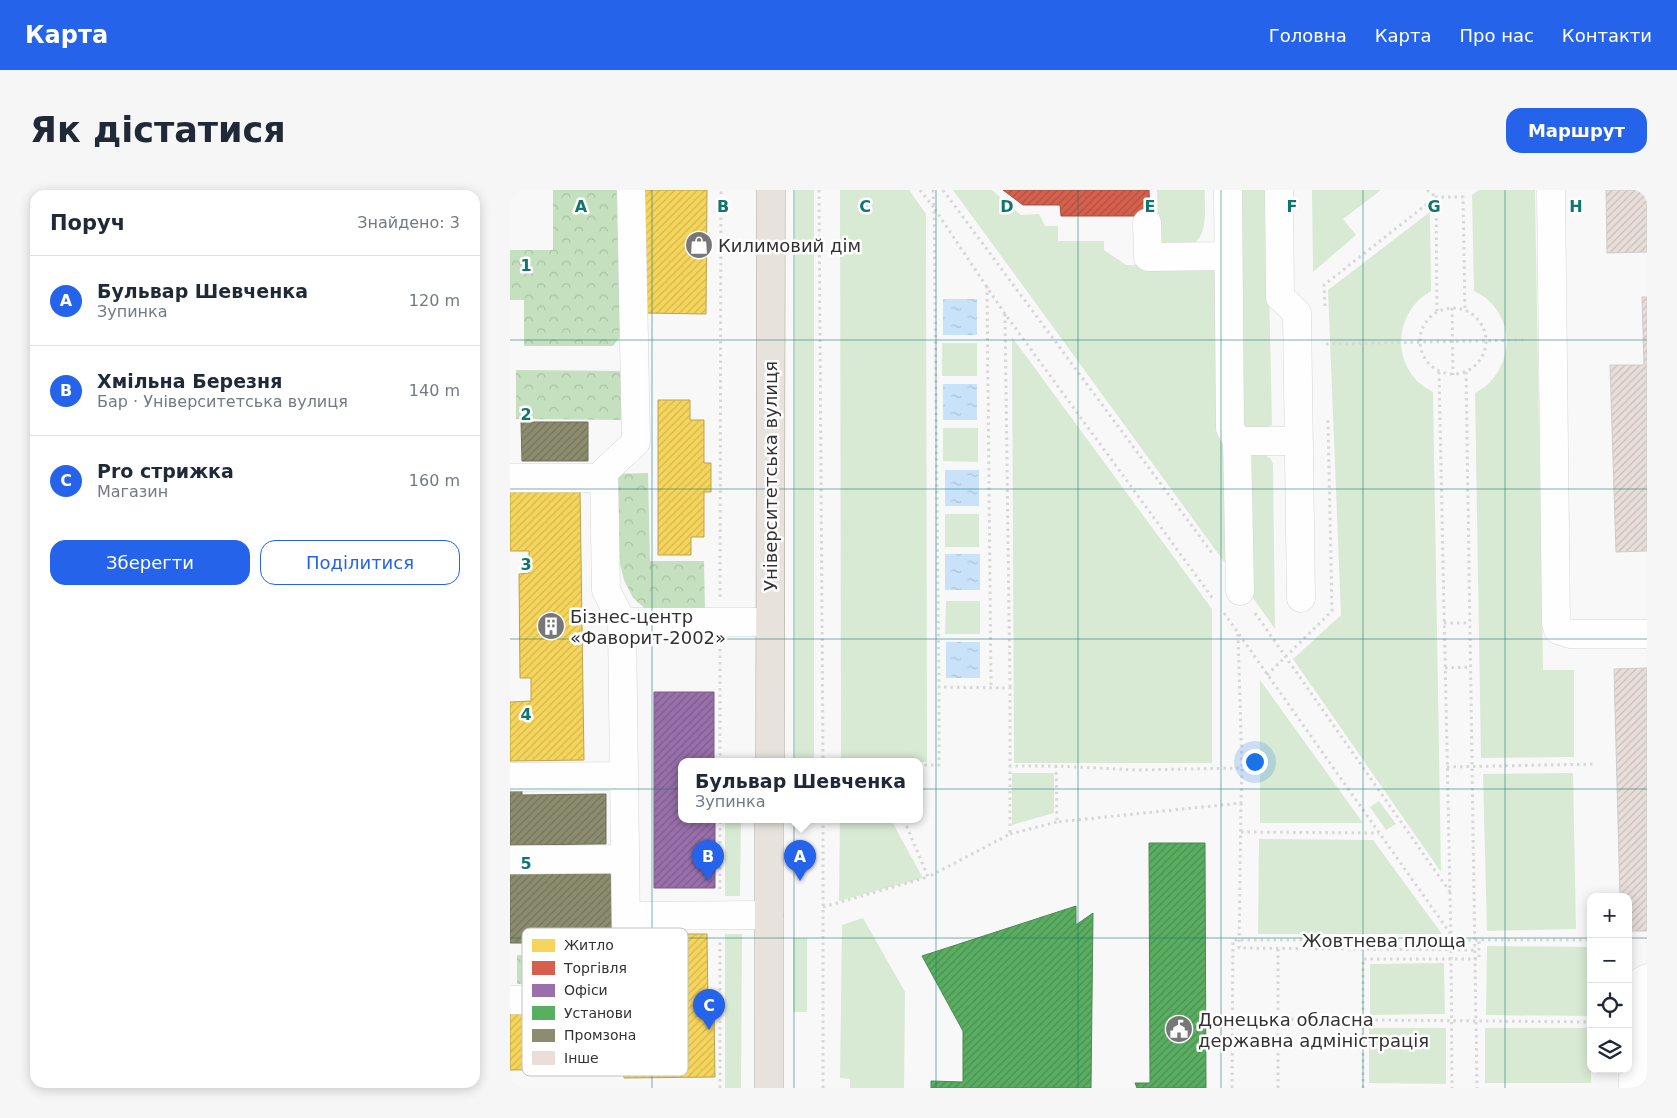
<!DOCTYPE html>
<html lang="uk">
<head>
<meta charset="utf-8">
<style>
	body { margin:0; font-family:"DejaVu Sans",sans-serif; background:#f6f6f7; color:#1f2937 }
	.controls { position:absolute; right:15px; bottom:15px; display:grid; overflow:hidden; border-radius:10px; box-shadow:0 2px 12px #0003 }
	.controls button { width:45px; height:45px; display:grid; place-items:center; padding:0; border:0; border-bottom:1px solid #e0e1e3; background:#fff; color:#1f2937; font:25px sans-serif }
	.you { position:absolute; left:744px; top:571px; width:18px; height:18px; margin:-12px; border:4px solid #fff; border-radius:50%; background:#1a73e8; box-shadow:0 0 0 8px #1a73e833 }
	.badge { display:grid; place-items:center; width:32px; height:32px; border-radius:50%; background:#2563eb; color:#fff; font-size:16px; font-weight:700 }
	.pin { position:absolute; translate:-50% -41px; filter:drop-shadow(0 1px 2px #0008) }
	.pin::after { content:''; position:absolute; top:26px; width:18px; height:15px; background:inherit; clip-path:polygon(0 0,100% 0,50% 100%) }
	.popup { position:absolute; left:168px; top:568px; width:245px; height:65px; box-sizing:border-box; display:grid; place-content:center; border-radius:10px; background:#fff; filter:drop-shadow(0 1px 4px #0005); font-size:16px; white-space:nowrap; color:#747a83 }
	.popup b { font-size:19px; color:#1f2937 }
	.popup::after { content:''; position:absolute; left:50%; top:100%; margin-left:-10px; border:10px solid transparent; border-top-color:#fff }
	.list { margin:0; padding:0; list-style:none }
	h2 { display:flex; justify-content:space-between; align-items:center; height:65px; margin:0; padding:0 20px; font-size:21px }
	h2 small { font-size:16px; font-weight:400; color:#747a83 }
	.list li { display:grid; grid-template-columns:32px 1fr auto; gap:15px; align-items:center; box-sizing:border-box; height:90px; padding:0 20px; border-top:1px solid #e0e1e3 }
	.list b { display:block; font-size:19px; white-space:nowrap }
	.list p { margin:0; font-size:16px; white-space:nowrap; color:#747a83 }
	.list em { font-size:16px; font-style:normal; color:#747a83 }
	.actions { display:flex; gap:10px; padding:15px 20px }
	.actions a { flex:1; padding:11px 0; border:1px solid #2563eb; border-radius:15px; text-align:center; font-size:18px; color:#2563eb }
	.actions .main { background:#2563eb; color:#fff }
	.icon { flex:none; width:28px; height:28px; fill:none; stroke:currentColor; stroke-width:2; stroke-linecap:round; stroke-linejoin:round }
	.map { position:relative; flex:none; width:1137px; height:898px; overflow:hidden; border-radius:15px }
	header { display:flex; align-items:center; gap:30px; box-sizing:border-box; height:70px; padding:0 25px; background:#2563eb; color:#fff }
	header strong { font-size:24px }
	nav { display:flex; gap:28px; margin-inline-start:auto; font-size:18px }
	.intro { display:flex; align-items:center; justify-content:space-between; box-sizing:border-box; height:120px; padding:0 30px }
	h1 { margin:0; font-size:35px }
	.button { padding:12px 22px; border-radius:15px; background:#2563eb; color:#fff; font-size:18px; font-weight:700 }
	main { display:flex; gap:30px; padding:0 30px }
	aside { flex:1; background:#fff; border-radius:15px; box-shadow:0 2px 12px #0003 }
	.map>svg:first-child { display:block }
	.green { fill:#d8ead3 }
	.forest { fill:url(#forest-crowns) }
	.water { fill:url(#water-ripples) }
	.homes { fill:url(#homes-hatch); stroke:#bba44f }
	.shops { fill:url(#shops-hatch); stroke:#a55245 }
	.offices { fill:url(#offices-hatch); stroke:#7a5d87 }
	.public { fill:url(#public-hatch); stroke:#4e8953 }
	.industry { fill:url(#industry-hatch); stroke:#71715c }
	.building { fill:url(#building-hatch); stroke:#ccc }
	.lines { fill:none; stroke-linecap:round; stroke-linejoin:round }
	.minor-casing { stroke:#d4d4d4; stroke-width:29 }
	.major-casing { stroke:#ada398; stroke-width:29 }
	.path { stroke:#d7d7d7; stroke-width:3; stroke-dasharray:2.5 4; stroke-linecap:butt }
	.minor { stroke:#fefefe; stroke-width:28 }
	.major { stroke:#e7e2dc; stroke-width:28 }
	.grid { fill:none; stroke:#0f766e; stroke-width:1; stroke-opacity:0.55 }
	.labels { text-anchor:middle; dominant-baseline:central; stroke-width:5; stroke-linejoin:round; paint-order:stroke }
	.poi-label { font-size:18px; fill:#323232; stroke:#fff; text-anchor:start }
	.street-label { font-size:18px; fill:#323232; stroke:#fff }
	.key { fill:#fff; stroke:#c2c2c2; stroke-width:1 }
	.key-label { font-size:14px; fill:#323232 }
	.grid-label { font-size:16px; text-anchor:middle; font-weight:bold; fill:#0f766e; stroke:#fff; stroke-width:5; stroke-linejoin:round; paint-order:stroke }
</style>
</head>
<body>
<header>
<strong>Карта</strong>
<nav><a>Головна</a><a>Карта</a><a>Про нас</a><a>Контакти</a></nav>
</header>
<div class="intro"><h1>Як дістатися</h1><a class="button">Маршрут</a></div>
<main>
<aside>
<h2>Поруч<small>Знайдено: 3</small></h2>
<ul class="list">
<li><span class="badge">A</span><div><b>Бульвар Шевченка</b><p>Зупинка</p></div><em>120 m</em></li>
<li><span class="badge">B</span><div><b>Хмільна Березня</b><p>Бар · Університетська вулиця</p></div><em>140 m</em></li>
<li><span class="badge">C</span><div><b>Pro стрижка</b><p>Магазин</p></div><em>160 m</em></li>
</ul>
<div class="actions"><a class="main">Зберегти</a><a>Поділитися</a></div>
</aside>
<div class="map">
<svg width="1137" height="898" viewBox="0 0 1137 898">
	<defs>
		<pattern id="forest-crowns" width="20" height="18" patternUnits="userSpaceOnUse" patternTransform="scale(1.25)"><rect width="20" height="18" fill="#c5e0be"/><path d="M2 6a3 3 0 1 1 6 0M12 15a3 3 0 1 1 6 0" fill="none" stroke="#aac1a4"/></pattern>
		<pattern id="water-ripples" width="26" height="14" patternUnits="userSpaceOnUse" patternTransform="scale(1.25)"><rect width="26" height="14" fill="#c8e3f9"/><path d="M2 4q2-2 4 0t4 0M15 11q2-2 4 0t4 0" fill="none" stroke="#acc3d6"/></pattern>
		<pattern id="homes-hatch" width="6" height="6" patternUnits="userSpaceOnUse" patternTransform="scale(1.25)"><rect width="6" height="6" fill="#f6d55c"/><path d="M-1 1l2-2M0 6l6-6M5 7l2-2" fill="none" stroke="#d3b750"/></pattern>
		<pattern id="shops-hatch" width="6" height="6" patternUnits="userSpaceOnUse" patternTransform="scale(1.25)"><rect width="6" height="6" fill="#d6604d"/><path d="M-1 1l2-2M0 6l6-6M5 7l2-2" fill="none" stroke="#ae5041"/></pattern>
		<pattern id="offices-hatch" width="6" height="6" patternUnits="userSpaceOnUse" patternTransform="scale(1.25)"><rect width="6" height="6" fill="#9970ab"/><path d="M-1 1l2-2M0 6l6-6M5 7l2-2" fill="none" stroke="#7d5d8c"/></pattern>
		<pattern id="public-hatch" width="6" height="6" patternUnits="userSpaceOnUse" patternTransform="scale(1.25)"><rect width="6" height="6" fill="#5aae61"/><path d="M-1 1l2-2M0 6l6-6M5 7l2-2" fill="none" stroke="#4b8e51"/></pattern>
		<pattern id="industry-hatch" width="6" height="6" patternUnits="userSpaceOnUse" patternTransform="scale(1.25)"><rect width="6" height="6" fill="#8c8c6e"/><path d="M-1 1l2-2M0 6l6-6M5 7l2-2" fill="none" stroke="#73735b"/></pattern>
		<pattern id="building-hatch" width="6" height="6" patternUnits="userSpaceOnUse" patternTransform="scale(1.25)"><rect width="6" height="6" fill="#e9ded9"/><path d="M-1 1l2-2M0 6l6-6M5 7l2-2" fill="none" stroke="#c8bfbb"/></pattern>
	</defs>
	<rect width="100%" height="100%" fill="#f8f8f8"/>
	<path class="green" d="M 285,0 L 304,0 L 304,572 L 285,572 Z
		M 330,0 L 399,0 L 416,24 L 417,572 L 331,572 Z
		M 443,0 L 482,0 L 511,25 L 529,24 L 535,36 L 548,36 L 548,51 L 594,51 L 594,60 L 616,75 L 709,74 L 726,388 Z
		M 647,0 L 695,0 C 694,17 700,50 678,56 C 667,58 654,58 643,59 L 648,37 Z
		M 725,0 L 757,0 L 762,235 L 747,240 L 733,236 Z
		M 802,0 L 871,0 L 833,29 L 846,45 L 803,82 Z
		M 969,0 L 1025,0 L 1033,480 L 1064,480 L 1064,567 L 971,568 L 965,203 C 971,199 977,196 981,191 C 1002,168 1002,134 980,112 C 976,107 969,104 964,101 L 962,5 Z
		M 920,22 L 921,101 C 916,104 910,108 906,113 C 886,136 886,169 907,191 C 911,195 918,199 923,202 L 931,682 L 783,469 L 831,425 L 818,100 Z
		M 502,147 L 702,419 L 702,573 L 504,573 Z
		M 432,153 L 467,153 L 467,186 L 432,186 Z
		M 433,238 L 468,238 L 468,272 L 433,271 Z
		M 751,263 L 760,268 L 763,274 L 765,439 L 736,398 L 740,264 Z
		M 435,324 L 469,324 L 469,357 L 435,357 Z
		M 436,411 L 470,411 L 470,444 L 435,444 Z
		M 750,490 L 853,633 L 750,633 Z
		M 502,583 L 544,583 L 544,623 L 502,635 Z
		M 1063,583 L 1066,739 L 977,741 L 973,584 Z
		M 869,611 L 886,634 L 876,640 L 860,617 Z
		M 330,630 L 381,630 L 413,688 L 329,711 Z
		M 215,633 L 231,633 L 230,706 L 215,706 Z
		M 749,649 L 863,650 L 932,744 L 748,744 Z
		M 353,728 L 395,802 L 394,898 L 340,898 L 340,889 L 330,888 L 332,735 Z
		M 215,744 L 232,744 L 231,898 L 215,898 Z
		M 283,748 L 297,748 L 297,822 L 283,822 Z
		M 977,756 L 1081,757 L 1081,826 L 976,825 Z
		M 934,773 L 935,824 L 860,825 L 860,774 Z
		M 859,838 L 936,838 L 936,894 L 859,893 Z
		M 975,838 L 1081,838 L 1081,893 L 975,893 Z"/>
	<path class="forest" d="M 43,0 L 117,0 L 118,137 L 103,156 L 14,156 L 14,110 L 0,110 L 0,60 L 43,60 Z
		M 6,180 L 121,181 L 120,230 L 6,229 Z
		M 138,283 L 140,371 L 194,371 L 195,422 L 138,421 L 123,408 L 114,390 L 108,366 L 100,284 Z
		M 7,765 L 108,765 L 108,794 L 7,794 Z"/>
	<path class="water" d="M 433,109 L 467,109 L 467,145 L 433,145 Z
		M 433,194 L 467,194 L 467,230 L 433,230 Z
		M 435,280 L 469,280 L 469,316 L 435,316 Z
		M 435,364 L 470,364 L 470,400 L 435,400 Z
		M 436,452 L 470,452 L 470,488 L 436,488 Z"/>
	<path class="homes" d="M 135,0 L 197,0 L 196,124 L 134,123 Z
		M 148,210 L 180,210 L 180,230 L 194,230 L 194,273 L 201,273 L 201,302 L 194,302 L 194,347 L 181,347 L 181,365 L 148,365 Z
		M 70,299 L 74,570 L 0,571 L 0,512 L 21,511 L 21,488 L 10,488 L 9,384 L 19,383 L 19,361 L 0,361 L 0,300 Z
		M 135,744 L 197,744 L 198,820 L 204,820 L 205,887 L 114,888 L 114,879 L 0,880 L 0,823 L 118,821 L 118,839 L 145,838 L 144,803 L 135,803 Z"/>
	<path class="shops" d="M 493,0 L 639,0 L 640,26 L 551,26 L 550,15 L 513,15 Z"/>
	<path class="offices" d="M 144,502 L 204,502 L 204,572 L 171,572 L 171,630 L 205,630 L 205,698 L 144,698 Z"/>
	<path class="public" d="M 639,653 L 695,653 L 696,898 L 627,898 L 625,893 L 640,893 Z
		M 566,716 L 566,735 L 583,723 L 581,898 L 421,898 L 421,891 L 453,892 L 453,841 L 412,766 Z"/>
	<path class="industry" d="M 11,232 L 78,232 L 78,271 L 12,271 Z
		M 0,598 L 12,598 L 12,605 L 96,604 L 96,654 L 0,655 Z
		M 0,683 L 102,683 L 103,753 L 0,753 Z"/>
	<path class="building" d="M 1096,0 L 1137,0 L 1137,62 L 1097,63 Z
		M 1132,107 L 1137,107 L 1137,361 L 1106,362 L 1100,175 L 1134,175 Z
		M 1137,478 L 1137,741 L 1118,741 L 1118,707 L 1110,707 L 1104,479 Z"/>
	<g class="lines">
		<g class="minor-casing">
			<path id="minor" d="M 718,0 L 720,238 L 727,251 L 730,401
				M 769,0 L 770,107 L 787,123 L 791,408
				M 1041,0 L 1046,434 L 1048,440 L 1060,444 L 1137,444
				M 637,33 L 638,67 L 718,66
				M 727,251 L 789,251
				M 0,288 L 94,288
				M 112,432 L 96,400 L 94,282 L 126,252 L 121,0
				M 114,586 L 112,432 L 260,432
				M 0,587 L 114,586 L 117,810 L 0,810
				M 0,670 L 115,669
				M 116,726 L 259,725
				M 1123,898 L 1124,802 L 1130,792 L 1137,788"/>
		</g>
		<g class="major-casing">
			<path id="major" d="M 260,572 L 261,0
				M 259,898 L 259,630"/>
		</g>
		<path class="path" d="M 309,0 L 313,572
			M 410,0 L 424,18 L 429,497
			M 423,0 L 424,18 L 495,124 L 704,410
			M 433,0 L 702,363
			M 917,0 L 926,7 L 927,121
			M 477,96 L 481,497
			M 815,116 L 814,95 L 926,7 L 953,7 L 955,121
			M910 151a33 33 0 1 1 66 0a33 33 0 1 1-66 0Z
			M 942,118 L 943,185
			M 495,124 L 500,498
			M 816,154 L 1015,150
			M 929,182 L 941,750 L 942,898
			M 956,182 L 967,898
			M 210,407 L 211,0
			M 714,423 L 940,743
			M 745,423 L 940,702
			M 934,433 L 960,433
			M 728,444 L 732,578
			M 935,478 L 961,477
			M 757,485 L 822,421 L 818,230
			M 210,572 L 210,458
			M 499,576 L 546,576 L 627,580 L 732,578 L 731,613 L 547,632 L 546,576
			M 937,577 L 1086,574
			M 731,613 L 729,758 L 966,760
			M 394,630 L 418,687 L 500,644 L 500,498 L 429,497 L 429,575 L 409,575
			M 731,642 L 869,643
			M 500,644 L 547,632
			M 210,699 L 210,630
			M 313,717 L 418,687
			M 768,759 L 768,898
			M 768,829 L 1079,832
			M 210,898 L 210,750
			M 313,898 L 313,630
			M 722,898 L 723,750 L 1081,750
			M 853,898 L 853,769 L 969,769 L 969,750"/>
		<use href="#minor" class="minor"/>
		<use href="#major" class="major"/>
	</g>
	<path class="grid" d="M 142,0 L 142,898M 284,0 L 284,898M 426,0 L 426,898M 568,0 L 568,898M 711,0 L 711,898M 853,0 L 853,898M 995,0 L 995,898M 0,150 L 1137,150M 0,299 L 1137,299M 0,449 L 1137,449M 0,599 L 1137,599M 0,748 L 1081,748M 1118,748 L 1137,748"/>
	<defs>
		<g id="shop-disc" transform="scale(1.4375)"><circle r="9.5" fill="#777" stroke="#fff"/><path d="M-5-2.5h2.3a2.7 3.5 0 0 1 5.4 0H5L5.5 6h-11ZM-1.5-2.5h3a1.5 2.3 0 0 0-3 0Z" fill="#fff"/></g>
		<g id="building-disc" transform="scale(1.4375)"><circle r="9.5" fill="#777" stroke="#fff"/><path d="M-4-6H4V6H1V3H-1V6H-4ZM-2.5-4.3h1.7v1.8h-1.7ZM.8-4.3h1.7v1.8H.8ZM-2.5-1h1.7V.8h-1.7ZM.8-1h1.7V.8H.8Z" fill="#fff"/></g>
		<g id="civic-disc" transform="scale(1.4375)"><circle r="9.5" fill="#777" stroke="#fff"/><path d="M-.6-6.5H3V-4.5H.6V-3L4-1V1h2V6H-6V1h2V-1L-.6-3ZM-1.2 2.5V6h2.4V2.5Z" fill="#fff"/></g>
	</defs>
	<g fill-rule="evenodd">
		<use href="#shop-disc" x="189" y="55"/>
		<use href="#building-disc" x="41" y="436"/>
		<use href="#civic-disc" x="669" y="839"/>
	</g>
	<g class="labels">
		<g class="poi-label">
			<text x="208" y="55">Килимовий дім</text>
			<text x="60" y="426">Бізнес-центр<tspan x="60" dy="21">«Фаворит-2002»</tspan></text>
			<text x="688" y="829">Донецька обласна<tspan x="688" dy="21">державна адміністрація</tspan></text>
		</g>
		<g class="street-label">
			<text transform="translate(260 286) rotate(-90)">Університетська вулиця</text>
			<text x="874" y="750">Жовтнева площа</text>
		</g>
	</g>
	<rect x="12" y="738" width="166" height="148" rx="8" class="key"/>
	<rect x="22" y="749" width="23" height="13" fill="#f6d55c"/>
	<rect x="22" y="771" width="23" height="14" fill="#d6604d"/>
	<rect x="22" y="794" width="23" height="13" fill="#9970ab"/>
	<rect x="22" y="816" width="23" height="14" fill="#5aae61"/>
	<rect x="22" y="839" width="23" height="13" fill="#8c8c6e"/>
	<rect x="22" y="861" width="23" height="14" fill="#e9ded9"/>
	<g class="key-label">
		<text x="54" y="760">Житло</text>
		<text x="54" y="783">Торгівля</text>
		<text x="54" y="805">Офіси</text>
		<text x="54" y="828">Установи</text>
		<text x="54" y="850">Промзона</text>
		<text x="54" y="873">Інше</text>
	</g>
	<g class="grid-label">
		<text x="71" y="22">A</text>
		<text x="213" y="22">B</text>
		<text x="355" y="22">C</text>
		<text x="497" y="22">D</text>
		<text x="640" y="22">E</text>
		<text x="782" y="22">F</text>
		<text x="924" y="22">G</text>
		<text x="1066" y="22">H</text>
		<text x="16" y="81">1</text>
		<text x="16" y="230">2</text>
		<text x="16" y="380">3</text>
		<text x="16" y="530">4</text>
		<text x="16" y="679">5</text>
	</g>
</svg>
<div class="controls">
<button>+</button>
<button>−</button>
<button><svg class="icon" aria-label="locate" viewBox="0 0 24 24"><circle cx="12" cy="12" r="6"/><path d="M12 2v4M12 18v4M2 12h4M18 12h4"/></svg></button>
<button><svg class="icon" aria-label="layers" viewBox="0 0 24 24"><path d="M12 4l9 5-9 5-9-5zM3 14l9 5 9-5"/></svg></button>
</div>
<div class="you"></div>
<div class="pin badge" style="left:290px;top:691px">A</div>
<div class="popup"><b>Бульвар Шевченка</b>Зупинка</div>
<div class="pin badge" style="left:198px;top:691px">B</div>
<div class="pin badge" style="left:199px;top:840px">C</div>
</div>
</main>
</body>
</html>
